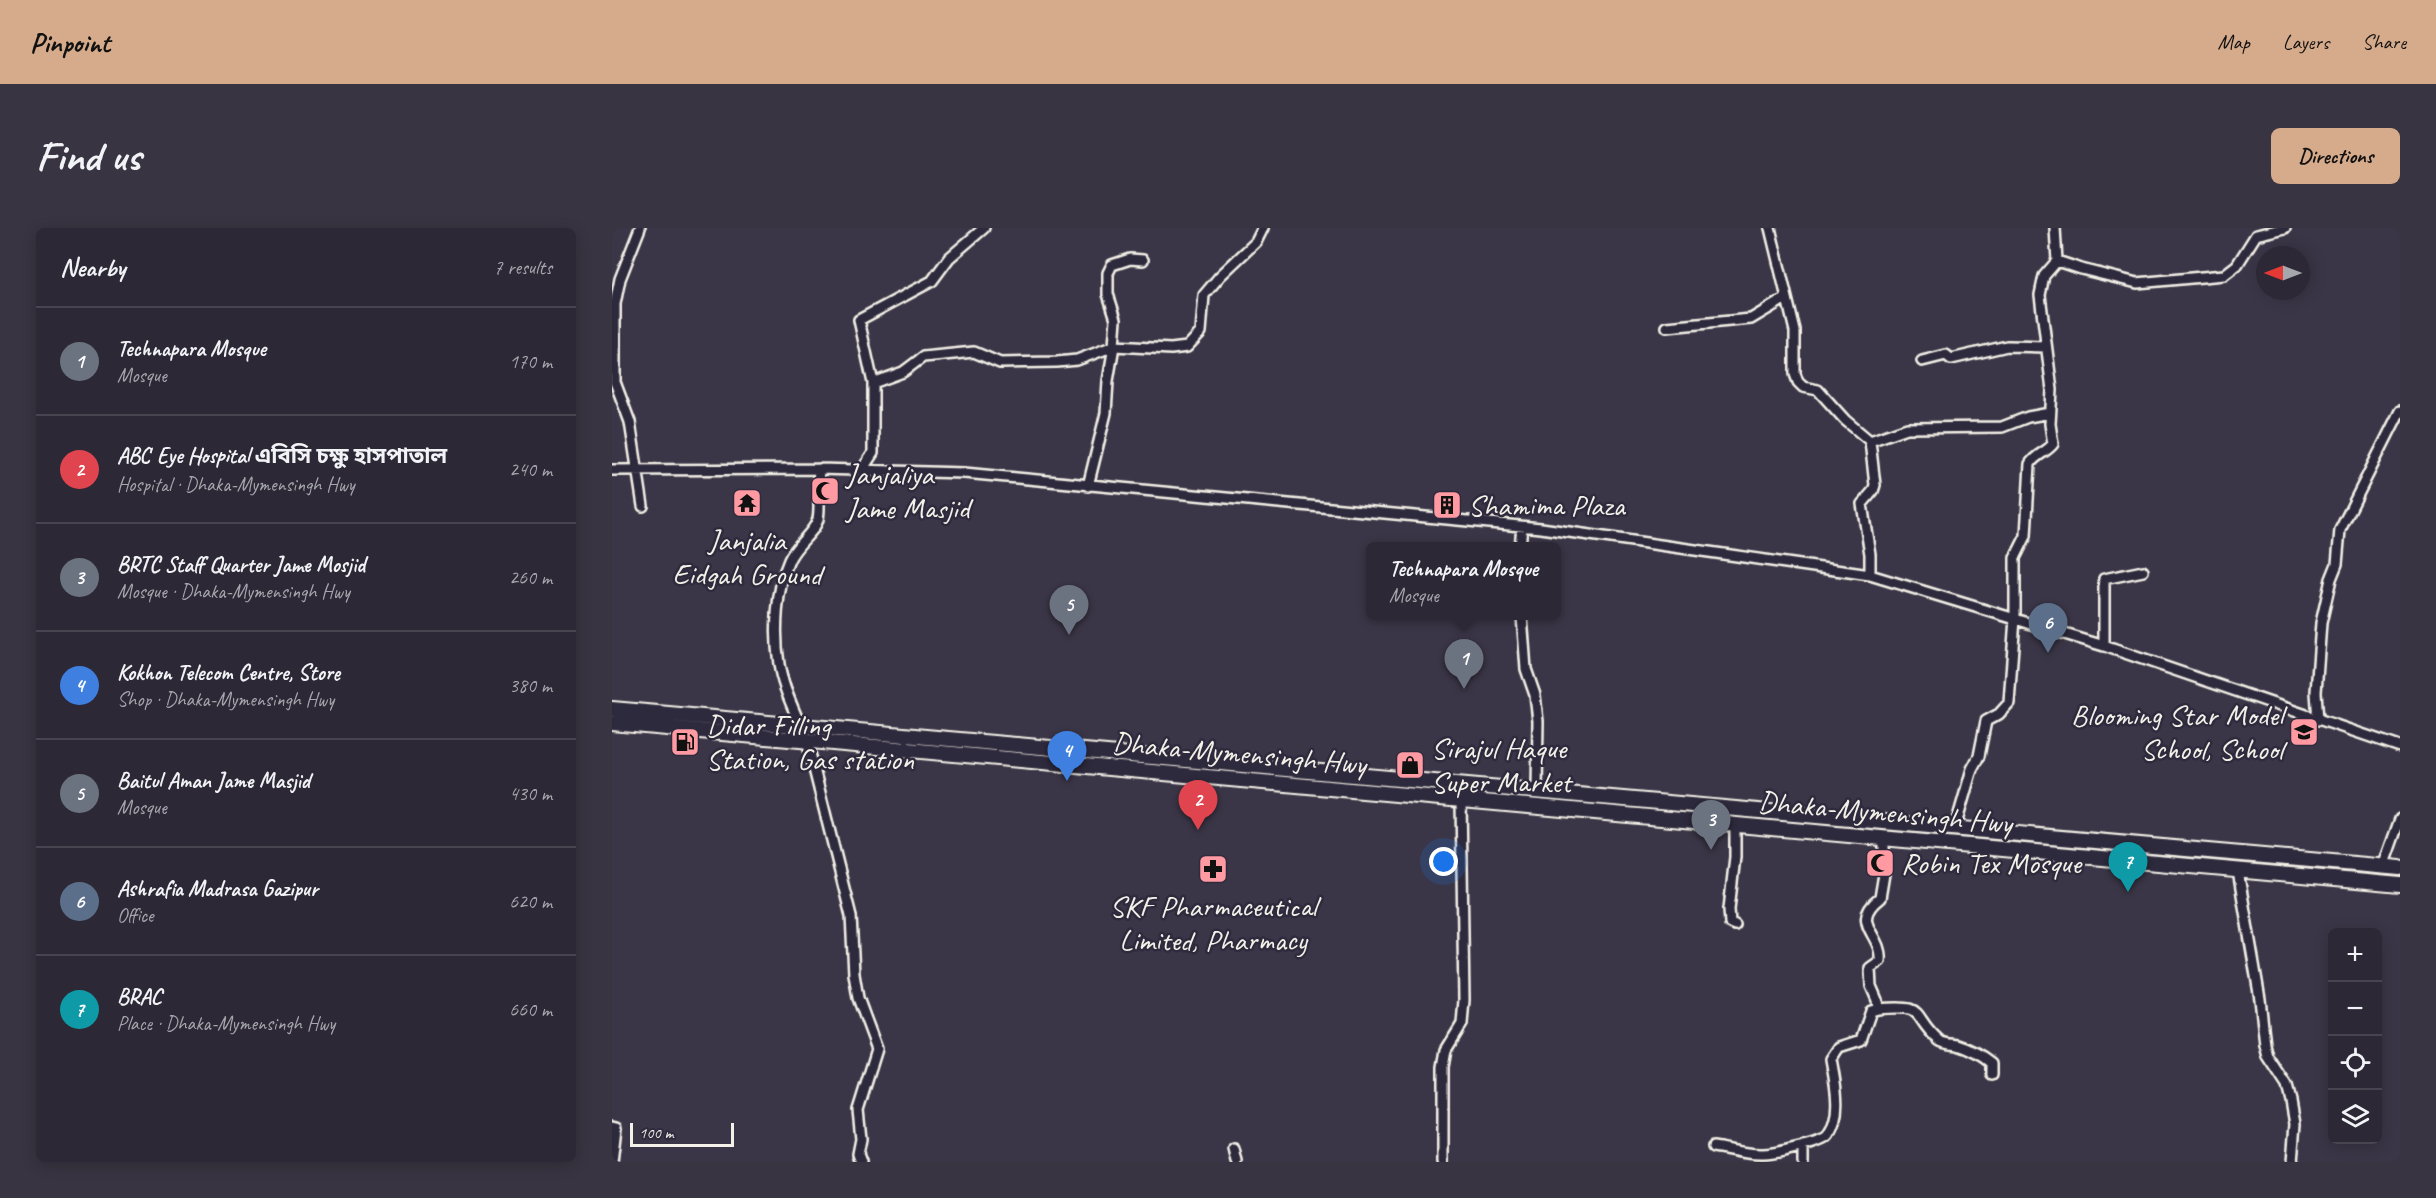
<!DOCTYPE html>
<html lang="en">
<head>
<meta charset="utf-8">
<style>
	body { margin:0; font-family:Caveat,"Noto Sans Bengali",sans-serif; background:#383441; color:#f1f3f6 }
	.controls { position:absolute; right:18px; bottom:18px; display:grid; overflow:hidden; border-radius:9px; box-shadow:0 3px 15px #0003 }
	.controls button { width:54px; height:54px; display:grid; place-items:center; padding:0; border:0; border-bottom:2px solid #484450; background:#2c2835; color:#f1f3f6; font:30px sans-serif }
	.compass { position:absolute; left:1644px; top:18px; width:54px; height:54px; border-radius:50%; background:#2c2835; box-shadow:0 3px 15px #0003; rotate:270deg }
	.scale { position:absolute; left:18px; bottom:15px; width:104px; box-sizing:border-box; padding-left:6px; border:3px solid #f4f1e8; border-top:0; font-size:16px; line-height:21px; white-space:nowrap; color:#f4f1e8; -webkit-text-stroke:4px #2f2a3d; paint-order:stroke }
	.you { position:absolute; left:832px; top:634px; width:21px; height:21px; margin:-15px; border:4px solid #fff; border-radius:50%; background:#1a73e8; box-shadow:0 0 0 9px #1a73e833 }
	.badge { display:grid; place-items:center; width:39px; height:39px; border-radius:50%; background:#d6ab8b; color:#fff; font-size:20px; font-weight:700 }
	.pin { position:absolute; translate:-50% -50px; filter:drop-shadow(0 2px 3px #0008) }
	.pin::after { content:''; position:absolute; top:32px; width:21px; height:18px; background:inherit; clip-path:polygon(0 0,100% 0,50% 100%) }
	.popup { position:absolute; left:754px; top:314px; width:195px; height:78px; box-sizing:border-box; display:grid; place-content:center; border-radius:9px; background:#2c2835; filter:drop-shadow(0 2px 4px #0005); font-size:20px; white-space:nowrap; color:#a6a6ad }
	.popup b { font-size:22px; color:#f1f3f6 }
	.popup::after { content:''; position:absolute; left:50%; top:100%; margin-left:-12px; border:12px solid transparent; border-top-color:#2c2835 }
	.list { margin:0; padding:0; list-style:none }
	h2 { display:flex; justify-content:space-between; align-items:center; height:78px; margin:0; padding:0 24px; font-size:26px }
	h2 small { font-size:20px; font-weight:400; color:#a6a6ad }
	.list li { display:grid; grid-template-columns:39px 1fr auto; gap:18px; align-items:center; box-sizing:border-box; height:108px; padding:0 24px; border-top:2px solid #484450 }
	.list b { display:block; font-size:22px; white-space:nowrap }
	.list p { margin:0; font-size:20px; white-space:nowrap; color:#a6a6ad }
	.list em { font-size:20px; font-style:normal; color:#a6a6ad }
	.icon { flex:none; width:33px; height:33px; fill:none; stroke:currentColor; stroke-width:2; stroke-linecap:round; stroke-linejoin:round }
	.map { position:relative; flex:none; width:1788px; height:934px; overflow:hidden; border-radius:9px }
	header { display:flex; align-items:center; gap:36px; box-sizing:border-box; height:84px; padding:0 30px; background:#d6ab8b; color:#111 }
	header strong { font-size:28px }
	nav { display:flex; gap:33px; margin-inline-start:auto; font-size:21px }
	.intro { display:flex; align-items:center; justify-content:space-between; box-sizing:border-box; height:144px; padding:0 36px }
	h1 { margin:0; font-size:42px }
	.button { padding:15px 27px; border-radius:9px; background:#d6ab8b; color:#111; font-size:21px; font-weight:700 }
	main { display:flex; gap:36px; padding:0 36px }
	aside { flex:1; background:#2c2835; border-radius:9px; box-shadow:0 3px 15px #0003 }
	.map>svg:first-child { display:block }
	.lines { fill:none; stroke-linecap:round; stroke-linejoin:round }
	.minor-casing { stroke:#f4f1e8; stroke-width:14 }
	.highway-casing { stroke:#f4f1e8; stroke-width:18 }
	.minor { stroke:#2f2a3d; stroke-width:9 }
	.highway { stroke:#2f2a3d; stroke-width:14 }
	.labels { text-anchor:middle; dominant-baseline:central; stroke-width:5; stroke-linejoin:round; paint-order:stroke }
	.poi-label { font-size:30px; fill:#f4f1e8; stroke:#2f2a3d; text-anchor:start }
	.street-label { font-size:30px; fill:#f4f1e8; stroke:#2f2a3d }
</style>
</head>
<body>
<header>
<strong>Pinpoint</strong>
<nav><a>Map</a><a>Layers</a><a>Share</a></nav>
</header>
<div class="intro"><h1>Find us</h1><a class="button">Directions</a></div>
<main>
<aside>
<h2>Nearby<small>7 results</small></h2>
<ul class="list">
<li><span class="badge" style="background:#6b7280">1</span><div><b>Technapara Mosque</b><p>Mosque</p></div><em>170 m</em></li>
<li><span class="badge" style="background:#e0444e">2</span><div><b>ABC Eye Hospital এবিসি চক্ষু হাসপাতাল</b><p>Hospital · Dhaka-Mymensingh Hwy</p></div><em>240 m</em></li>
<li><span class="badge" style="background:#6b7280">3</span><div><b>BRTC Staff Quarter Jame Mosjid</b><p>Mosque · Dhaka-Mymensingh Hwy</p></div><em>260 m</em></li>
<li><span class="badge" style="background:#3f7fe0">4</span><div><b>Kokhon Telecom Centre, Store</b><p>Shop · Dhaka-Mymensingh Hwy</p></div><em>380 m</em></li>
<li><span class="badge" style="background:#6b7280">5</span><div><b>Baitul Aman Jame Masjid</b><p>Mosque</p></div><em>430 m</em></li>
<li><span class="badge" style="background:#5c6f8a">6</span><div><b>Ashrafia Madrasa Gazipur</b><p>Office</p></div><em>620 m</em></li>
<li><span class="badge" style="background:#0f9aa8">7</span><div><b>BRAC</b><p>Place · Dhaka-Mymensingh Hwy</p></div><em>660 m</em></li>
</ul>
</aside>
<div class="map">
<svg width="1788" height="934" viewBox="0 0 1788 934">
	<rect width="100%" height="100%" fill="#3b3647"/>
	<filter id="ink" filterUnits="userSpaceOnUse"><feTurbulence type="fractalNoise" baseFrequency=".0167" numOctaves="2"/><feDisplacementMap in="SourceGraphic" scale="12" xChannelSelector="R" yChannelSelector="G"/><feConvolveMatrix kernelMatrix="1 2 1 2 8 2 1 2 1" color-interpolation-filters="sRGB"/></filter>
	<g filter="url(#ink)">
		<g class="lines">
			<g class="minor-casing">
				<path id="minor" d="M 28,0 L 8,51 L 3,76 L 3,154 L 18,194 L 31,278
					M 1158,0 L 1183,103 L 1183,146 L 1186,154 L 1191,159 L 1206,162 L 1233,192 L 1258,213 L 1295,200 L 1390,199 L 1416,189 L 1438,185
					M 1445,33 L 1469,41 L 1525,55 L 1612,47 L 1625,37 L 1644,7 L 1673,0
					M 1055,99 L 1139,91 L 1174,70
					M 1310,133 L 1334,127 L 1339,131 L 1395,118 L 1434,119
					M 261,155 L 247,92 L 320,53 L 337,30 L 372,0
					M 0,242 L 207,241 L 352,245 L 929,300 L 1258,347 L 1492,418 L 1788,519
					M 250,242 L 261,225 L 261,155 L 291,144 L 311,129 L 362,124 L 388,135 L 445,134 L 465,132 L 502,118 L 559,121 L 575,119 L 589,104 L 592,67 L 608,48 L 644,14 L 651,0
					M 476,258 L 494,185 L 496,153 L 502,118 L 504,91 L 496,66 L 496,45 L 500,37 L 518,31 L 531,32
					M 908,318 L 910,299
					M 1258,347 L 1258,326 L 1250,276 L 1261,263 L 1263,257 L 1258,213
					M 910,388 L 914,441 L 923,467 L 926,493 L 925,563
					M 1492,418 L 1492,351 L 1531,343
					M 1706,492 L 1704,464 L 1709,395 L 1719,351 L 1725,336 L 1728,302 L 1788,183
					M 188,497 C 180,477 170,457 167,436 C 162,405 164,361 177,332 C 184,316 203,304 206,291 C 209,276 205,257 207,241
					M 195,513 L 239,688 L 242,746 L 246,770 L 265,821 L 246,882 L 249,911 L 246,926 L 249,934
					M 1123,598 L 1123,629 L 1117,681 L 1118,695 L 1123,697
					M 1343,600 L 1360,541 L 1367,528 L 1374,493 L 1387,486 L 1397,475 L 1403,390 L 1403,330 L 1414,308 L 1418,236 C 1424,226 1434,225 1441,216 L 1438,196 L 1440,162 L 1428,67 L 1432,48 L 1445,33 L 1443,0
					M 1771,639 L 1788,591
					M 1626,643 L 1648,771 L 1653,817 L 1656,829 L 1675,858 L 1679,873 L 1683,896 L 1680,934
					M 1266,781 C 1318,776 1297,787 1328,813 C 1332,816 1341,816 1346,817 C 1359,821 1369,826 1380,835 L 1380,847
					M 0,899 L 4,900 L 0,934
					M 1101,919 C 1116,921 1135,927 1151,926 C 1161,926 1211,915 1216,908 C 1231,887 1223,853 1219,831 L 1227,819 L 1249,812 L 1259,783 L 1266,781 L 1265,772 L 1259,758 L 1258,740 L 1268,733 C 1271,706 1236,695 1268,670 L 1272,646 L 1272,611
					M 622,921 L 625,934
					M 831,934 L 831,839 L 834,822 L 850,796 L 852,772 L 849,572
					M 1191,934 L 1191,918"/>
			</g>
			<g class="highway-casing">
				<path id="highway" d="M 0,481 L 1788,640
					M 0,495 L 1788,657"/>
			</g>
			<use href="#minor" class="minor"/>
			<use href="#highway" class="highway"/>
		</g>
	</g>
	<defs>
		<g id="mosque-square" transform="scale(1.5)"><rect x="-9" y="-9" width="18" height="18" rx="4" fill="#ff9aa2" stroke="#2f2a3d"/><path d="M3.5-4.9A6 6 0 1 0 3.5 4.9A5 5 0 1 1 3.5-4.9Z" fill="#111"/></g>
		<g id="temple-square" transform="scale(1.5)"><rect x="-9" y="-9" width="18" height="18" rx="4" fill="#ff9aa2" stroke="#2f2a3d"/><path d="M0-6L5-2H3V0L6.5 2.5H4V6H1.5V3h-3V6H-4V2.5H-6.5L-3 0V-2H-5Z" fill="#111"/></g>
		<g id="building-square" transform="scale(1.5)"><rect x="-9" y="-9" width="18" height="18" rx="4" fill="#ff9aa2" stroke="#2f2a3d"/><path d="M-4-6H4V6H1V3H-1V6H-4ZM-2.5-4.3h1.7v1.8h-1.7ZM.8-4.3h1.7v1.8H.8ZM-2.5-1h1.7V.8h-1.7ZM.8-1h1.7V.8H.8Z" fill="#111"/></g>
		<g id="school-square" transform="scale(1.5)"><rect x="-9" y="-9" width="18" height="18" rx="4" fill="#ff9aa2" stroke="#2f2a3d"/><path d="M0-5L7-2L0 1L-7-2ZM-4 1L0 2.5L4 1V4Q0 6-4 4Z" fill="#111"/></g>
		<g id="fuel-square" transform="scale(1.5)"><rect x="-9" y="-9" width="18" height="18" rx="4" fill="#ff9aa2" stroke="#2f2a3d"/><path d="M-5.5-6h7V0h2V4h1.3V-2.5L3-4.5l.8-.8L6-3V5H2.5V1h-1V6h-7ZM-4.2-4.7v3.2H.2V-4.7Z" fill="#111"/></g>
		<g id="shop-square" transform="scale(1.5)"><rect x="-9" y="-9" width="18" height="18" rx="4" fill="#ff9aa2" stroke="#2f2a3d"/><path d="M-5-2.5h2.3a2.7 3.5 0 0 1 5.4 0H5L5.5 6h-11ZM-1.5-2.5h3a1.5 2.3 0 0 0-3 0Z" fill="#111"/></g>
		<g id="pharmacy-square" transform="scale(1.5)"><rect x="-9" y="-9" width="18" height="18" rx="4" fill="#ff9aa2" stroke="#2f2a3d"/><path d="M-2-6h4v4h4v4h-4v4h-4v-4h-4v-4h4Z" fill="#111"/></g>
	</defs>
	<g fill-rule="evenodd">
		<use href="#mosque-square" x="213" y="263"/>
		<use href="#temple-square" x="135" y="275"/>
		<use href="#building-square" x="835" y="277"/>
		<use href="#school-square" x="1692" y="504"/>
		<use href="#fuel-square" x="73" y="514"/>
		<use href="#shop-square" x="798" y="537"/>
		<use href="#mosque-square" x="1268" y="635"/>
		<use href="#pharmacy-square" x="601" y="641"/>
	</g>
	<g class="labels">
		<g class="poi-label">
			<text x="234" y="246">Janjaliya<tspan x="234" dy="34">Jame Masjid</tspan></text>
			<text x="856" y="277">Shamima Plaza</text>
			<text x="135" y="312" text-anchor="middle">Janjalia<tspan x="135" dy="34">Eidgah Ground</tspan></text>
			<text x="1671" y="487" text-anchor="end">Blooming Star Model<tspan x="1671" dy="34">School, School</tspan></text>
			<text x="94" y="497">Didar Filling<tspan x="94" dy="34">Station, Gas station</tspan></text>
			<text x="819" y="520">Sirajul Haque<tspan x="819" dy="34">Super Market</tspan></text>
			<text x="1289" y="635">Robin Tex Mosque</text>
			<text x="601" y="678" text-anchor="middle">SKF Pharmaceutical<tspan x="601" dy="34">Limited, Pharmacy</tspan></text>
		</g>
		<g class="street-label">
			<text transform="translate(627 525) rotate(5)">Dhaka-Mymensingh Hwy</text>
			<text transform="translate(1273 584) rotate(5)">Dhaka-Mymensingh Hwy</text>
		</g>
	</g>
</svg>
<div class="controls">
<button>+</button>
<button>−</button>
<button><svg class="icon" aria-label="locate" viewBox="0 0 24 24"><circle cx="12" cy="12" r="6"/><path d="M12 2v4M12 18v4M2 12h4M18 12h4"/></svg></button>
<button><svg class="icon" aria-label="layers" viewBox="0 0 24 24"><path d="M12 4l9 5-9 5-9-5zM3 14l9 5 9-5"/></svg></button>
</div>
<svg class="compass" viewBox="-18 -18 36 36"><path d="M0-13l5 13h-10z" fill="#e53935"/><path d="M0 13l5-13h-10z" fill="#a6a6ad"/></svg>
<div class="scale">100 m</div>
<div class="you"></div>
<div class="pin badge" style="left:852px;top:461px;background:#6b7280">1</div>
<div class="popup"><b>Technapara Mosque</b>Mosque</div>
<div class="pin badge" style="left:586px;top:602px;background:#e0444e">2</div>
<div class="pin badge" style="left:1099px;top:622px;background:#6b7280">3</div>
<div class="pin badge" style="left:455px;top:553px;background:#3f7fe0">4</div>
<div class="pin badge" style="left:457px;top:407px;background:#6b7280">5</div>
<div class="pin badge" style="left:1436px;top:425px;background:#5c6f8a">6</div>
<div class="pin badge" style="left:1516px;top:664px;background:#0f9aa8">7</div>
</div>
</main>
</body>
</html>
